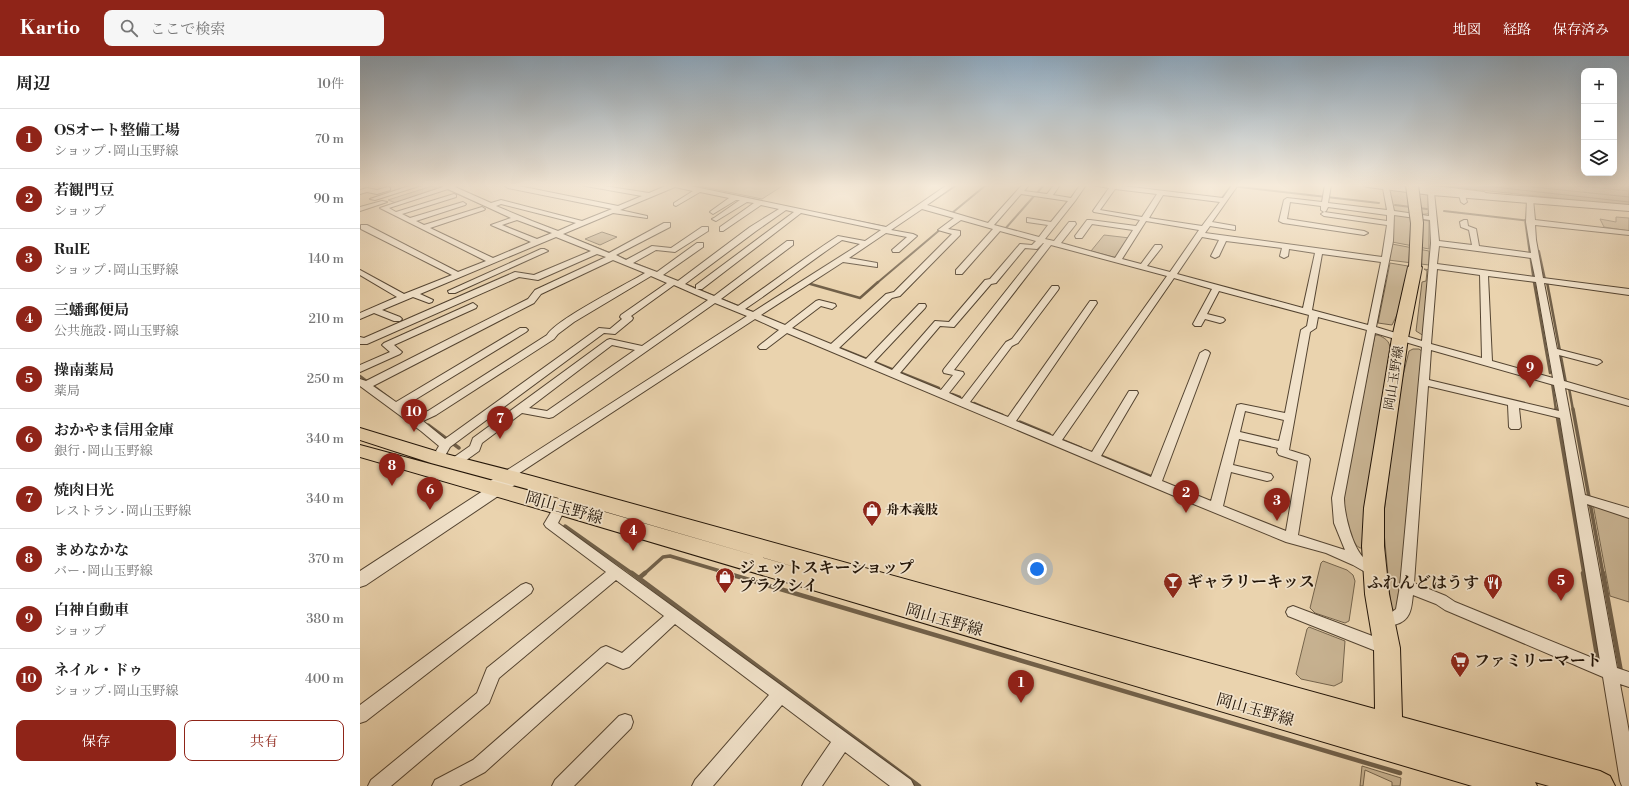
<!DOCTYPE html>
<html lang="ja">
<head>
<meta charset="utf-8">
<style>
	body { margin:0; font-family:"Libre Bodoni","Noto Serif JP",serif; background:#f6f6f6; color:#222 }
	.controls { position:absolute; right:12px; top:12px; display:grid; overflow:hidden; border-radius:8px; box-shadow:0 4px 16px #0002 }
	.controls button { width:36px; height:36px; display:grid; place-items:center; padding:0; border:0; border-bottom:1px solid #e0e0e0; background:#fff; color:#222; font:20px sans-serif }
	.you { position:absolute; left:677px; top:513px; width:14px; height:14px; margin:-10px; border:3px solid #fff; border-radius:50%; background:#1a73e8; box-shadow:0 0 0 6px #1a73e833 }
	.badge { display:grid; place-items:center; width:26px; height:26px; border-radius:50%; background:#8f2418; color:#fff; font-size:13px; font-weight:700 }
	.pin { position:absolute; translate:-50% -33px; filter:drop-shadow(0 1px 2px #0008) }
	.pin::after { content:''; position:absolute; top:21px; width:14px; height:12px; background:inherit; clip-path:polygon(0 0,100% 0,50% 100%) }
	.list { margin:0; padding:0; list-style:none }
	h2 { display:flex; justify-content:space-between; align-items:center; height:52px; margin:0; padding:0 16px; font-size:17px }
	h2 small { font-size:13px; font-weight:400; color:#767676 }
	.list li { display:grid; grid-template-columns:26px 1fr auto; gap:12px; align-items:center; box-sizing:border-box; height:60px; padding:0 16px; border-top:1px solid #e0e0e0 }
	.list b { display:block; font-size:15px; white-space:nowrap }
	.list p { margin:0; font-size:13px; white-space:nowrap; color:#767676 }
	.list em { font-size:13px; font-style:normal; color:#767676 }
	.actions { display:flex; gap:8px; padding:12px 16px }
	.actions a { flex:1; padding:9px 0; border:1px solid #8f2418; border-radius:8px; text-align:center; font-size:14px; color:#8f2418 }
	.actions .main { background:#8f2418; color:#fff }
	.icon { flex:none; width:22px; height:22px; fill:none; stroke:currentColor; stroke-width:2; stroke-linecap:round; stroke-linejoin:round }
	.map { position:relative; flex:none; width:1269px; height:730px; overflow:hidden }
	header { display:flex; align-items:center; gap:24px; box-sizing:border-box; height:56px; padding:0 20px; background:#8f2418; color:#fff }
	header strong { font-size:19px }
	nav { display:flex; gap:22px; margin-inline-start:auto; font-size:14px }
	.search { width:280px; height:36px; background:#f6f6f6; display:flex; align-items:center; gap:10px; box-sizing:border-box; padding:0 14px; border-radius:8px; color:#767676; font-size:15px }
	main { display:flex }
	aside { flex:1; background:#fff }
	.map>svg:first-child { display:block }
	.green { fill:#c8b392; stroke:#75644c }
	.water { fill:#a69275; stroke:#716049 }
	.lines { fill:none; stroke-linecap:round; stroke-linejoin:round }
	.shore { stroke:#64533e; stroke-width:1 }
	.stream-far3 { stroke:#716049; stroke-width:2 }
	.stream-far2 { stroke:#716049; stroke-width:2.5 }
	.stream-far1 { stroke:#716049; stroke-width:3.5 }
	.stream { stroke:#716049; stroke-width:4.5 }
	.minor-casing { stroke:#544431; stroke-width:2 }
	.tertiary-casing { stroke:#544431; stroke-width:2 }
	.primary-casing { stroke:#221407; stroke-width:2 }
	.minor { fill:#f1e2ca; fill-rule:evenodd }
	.tertiary { fill:#f1e2ca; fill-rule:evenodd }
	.primary { fill:#ead3ae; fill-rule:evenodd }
	.primary-bridge-casing { stroke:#221407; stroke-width:14; stroke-linecap:butt }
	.primary-bridge { stroke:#ead3ae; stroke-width:12 }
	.labels { text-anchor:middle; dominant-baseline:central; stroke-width:3.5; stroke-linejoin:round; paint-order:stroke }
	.street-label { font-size:13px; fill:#221407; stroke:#f1e2ca }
	.poi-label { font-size:13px; font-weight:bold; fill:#221407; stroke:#f1e2ca; text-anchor:start }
	.near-street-label { font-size:16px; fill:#221407; stroke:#f1e2ca }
	.near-poi-label { font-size:16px; font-weight:bold; fill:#221407; stroke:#f1e2ca; text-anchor:start }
</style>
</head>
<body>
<header>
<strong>Kartio</strong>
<div class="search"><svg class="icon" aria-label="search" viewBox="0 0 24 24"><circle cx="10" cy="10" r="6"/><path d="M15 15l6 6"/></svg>ここで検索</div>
<nav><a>地図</a><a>経路</a><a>保存済み</a></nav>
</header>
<main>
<aside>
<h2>周辺<small>10件</small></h2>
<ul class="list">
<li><span class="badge">1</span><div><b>OSオート整備工場</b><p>ショップ · 岡山玉野線</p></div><em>70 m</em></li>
<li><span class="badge">2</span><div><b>若観門豆</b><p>ショップ</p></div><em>90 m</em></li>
<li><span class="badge">3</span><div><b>RulE</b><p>ショップ · 岡山玉野線</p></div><em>140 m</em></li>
<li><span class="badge">4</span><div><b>三蟠郵便局</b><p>公共施設 · 岡山玉野線</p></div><em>210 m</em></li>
<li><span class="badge">5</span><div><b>操南薬局</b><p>薬局</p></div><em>250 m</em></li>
<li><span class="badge">6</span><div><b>おかやま信用金庫</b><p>銀行 · 岡山玉野線</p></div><em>340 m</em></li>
<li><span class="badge">7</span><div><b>焼肉日光</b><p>レストラン · 岡山玉野線</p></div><em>340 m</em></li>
<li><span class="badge">8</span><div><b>まめなかな</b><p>バー · 岡山玉野線</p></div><em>370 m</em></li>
<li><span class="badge">9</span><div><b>白神自動車</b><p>ショップ</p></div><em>380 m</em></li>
<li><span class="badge">10</span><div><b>ネイル・ドゥ</b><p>ショップ · 岡山玉野線</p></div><em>400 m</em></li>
</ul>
<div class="actions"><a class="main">保存</a><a>共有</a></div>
</aside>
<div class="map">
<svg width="1269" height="730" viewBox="0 0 1269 730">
	<rect width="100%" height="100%" fill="#ead3ae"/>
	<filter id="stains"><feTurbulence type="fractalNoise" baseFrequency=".005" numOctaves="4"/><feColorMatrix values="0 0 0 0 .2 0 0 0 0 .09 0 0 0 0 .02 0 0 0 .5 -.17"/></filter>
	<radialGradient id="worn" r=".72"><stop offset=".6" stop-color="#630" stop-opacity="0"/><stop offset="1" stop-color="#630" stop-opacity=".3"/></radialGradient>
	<path class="green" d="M 334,129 L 424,129 L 402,143 Z
		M 72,130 L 80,133 L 36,147 L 28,144 Z
		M 1035,134 L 1068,139 L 1070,157 C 1064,160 1035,158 1032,152 C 1030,147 1031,140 1030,135 Z
		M 1036,159 L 1069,165 L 1069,193 L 1032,186 L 1034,160 Z
		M 1256,161 L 1269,162 L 1269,175 L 1244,171 L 1240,163 L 1256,166 Z
		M 242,176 L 257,181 L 240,189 L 225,183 Z
		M 744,179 L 770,182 L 757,202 L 731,195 Z
		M 1032,188 L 1069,195 L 1069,209 L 1028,204 Z
		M 1030,207 L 1048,210 C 1046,230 1042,251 1032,269 L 1018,267 Z
		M 1064,213 L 1070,214 L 1064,280 L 1056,275 L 1062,226 L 1066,225 L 1067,215 Z
		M 1015,279 L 1018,279 C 1025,282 1030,285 1030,293 L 1004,467 L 1002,492 L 1000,492 C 987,485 984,456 983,442 Z
		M 1053,293 L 1059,293 L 1063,296 L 1046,486 L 1036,554 L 1033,554 L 1031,552 L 1023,465 L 1039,336 L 1049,295 Z
		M 1233,448 L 1269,460 L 1269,546 L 1250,540 Z
		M 963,505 L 987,514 L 993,519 L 995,525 L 989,565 L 985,567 L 955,557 L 950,552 L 961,507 Z
		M 949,571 L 985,585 L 982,626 L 974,630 L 941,623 L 936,618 L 947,573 Z
		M 1002,710 L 1041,722 L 1040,730 L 1032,730 L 1032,726 L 1005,714 L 1003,730 L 1000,730 Z"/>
	<path class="water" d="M 1066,129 L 1269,129 L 1269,150 L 1091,131 Z"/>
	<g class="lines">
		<path class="shore" d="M 1116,129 L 1269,146
			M 1154,129 L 1269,141
			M 1211,129 L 1269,135"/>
		<path class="stream-far3" d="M 78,129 L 119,147
			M 676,138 L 684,129
			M 860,142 L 862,142 L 871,130 L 1019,147
			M 1035,149 L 1051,151
			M 565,150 L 597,129
			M 1059,152 L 1067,153
			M 1084,155 L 1170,165
			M 592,157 L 626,129
			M 463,158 L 530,172
			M 1165,164 L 1174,227
			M 174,170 L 193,178
			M 648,174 L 645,173 L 675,139
			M 209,181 L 252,198
			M 1179,195 L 1185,223 L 1188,227
			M 259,201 L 293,215
			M 517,227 L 582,172"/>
		<path class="stream-far2" d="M 1174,226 L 1190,317
			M 1187,226 L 1206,327 L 1209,332 L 1213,354
			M 447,227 L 500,242 L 518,226
			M 324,228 L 392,256
			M 477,291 L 579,332
			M 0,320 L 31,343
			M 1192,327 L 1196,354
			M 592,338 L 600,341
			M 614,347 L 630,354"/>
		<path class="stream-far1" d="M 627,353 L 642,359
			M 1196,353 L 1224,518
			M 1213,353 L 1243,518
			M 660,366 L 689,378
			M 68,369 L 99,392
			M 704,385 L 721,392
			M 741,400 L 795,422
			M 205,470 L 273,518
			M 284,518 L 303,501 L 310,500 L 370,518"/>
		<path class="stream" d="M 272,517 L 559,730
			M 366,517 L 1040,717
			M 1223,517 L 1238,605
			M 1243,517 L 1261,616
			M 279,522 L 285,517"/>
		<g class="minor-casing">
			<path id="minor" d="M 52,129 L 62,129 L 15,144 L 10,143 Z
				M 83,129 L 99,129 L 95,131 L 131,147 L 141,144 L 222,165 L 252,153 L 148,132 L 145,130 L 154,129 L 258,150 L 282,140 L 220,129 L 237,129 L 289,137 L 308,129 L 326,129 L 526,171 L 587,129 L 595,129 L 567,149 L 628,167 L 662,129 L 669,129 L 664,135 L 687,138 L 694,129 L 700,129 L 693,139 L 711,142 L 720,129 L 726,129 L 715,145 L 685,183 L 694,185 L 709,166 L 715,166 L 716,168 L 701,187 L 755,202 L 773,174 L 732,168 L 722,182 L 716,182 L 715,180 L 727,164 L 730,164 L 776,170 L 780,164 L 734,156 L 733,155 L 749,132 L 733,129 L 754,129 L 863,142 L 872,129 L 878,129 L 852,166 L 875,170 L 875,174 L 850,170 L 845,177 L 1022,201 L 1027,169 L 964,160 L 961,158 L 964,156 L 961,154 L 961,150 L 930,146 L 927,163 L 1004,175 L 1008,177 L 1004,179 L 923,167 L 919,165 L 924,144 L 927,142 L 962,146 L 965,129 L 971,129 L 968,147 L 1027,154 L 1023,132 L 1026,130 L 1029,132 L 1034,155 L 1069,160 L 1068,136 L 1071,134 L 1074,136 L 1079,185 L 1112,189 L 1109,174 L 1101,171 L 1100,166 L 1104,164 L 1107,164 L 1108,170 L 1116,173 L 1119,190 L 1171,197 L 1166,166 L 1167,143 L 1170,141 L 1173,143 L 1175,164 L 1269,175 L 1269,179 L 1175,169 L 1176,184 L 1183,222 L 1269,233 L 1269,239 L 1184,227 L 1197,293 L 1240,304 L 1242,306 L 1237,309 L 1199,299 L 1204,325 L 1269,344 L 1269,350 L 1205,332 L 1225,439 L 1269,452 L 1269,462 L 1227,448 L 1257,612 L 1269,616 L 1269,631 L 1260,628 L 1269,676 L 1269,730 L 1262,730 L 1260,725 L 1243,621 L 1085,554 L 1076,548 L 1053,539 C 1052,545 1052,552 1049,558 C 1044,569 1028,572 1018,568 L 1016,564 L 1018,560 L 1032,556 L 1036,553 L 1040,530 L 1062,291 L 1015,277 L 984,442 C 984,457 992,491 1004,502 C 1009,507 1017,508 1021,515 L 1019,519 L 1014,521 L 993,509 L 966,497 L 926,486 L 831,447 L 427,277 L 406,293 L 400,293 L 398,291 L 400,289 L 419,274 L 395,263 L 132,435 L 128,436 L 124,435 L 122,432 L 124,429 L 387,260 L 355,247 L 193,361 L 189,362 L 162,357 L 122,387 L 119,395 L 98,410 L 90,410 L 88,407 L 90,404 L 110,390 L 113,382 L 247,284 L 250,283 L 282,290 L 348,244 L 314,229 L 271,260 L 273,262 L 272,264 L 255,278 L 244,277 L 90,391 L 86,398 L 78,398 L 76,395 L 79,390 L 61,375 L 0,330 L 0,323 L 6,325 L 168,243 L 175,234 L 246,201 L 237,198 L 178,224 L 159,221 L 7,288 L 0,288 L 0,281 L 4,282 L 155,216 L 174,219 L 231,195 L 196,181 L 60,238 L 73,244 L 72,246 L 69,247 L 53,241 L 22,254 L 40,261 L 42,263 L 40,265 L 34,265 L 14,257 L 0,263 L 0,257 L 37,241 L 0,219 L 0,214 L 44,238 L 92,219 L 1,173 L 1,169 L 7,169 L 98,216 L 126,205 L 20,152 L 83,131 ZM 315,131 L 333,135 L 314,147 L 314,149 L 316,150 L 340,136 L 369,142 L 351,155 L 350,156 L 353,158 L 376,144 L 380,144 L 354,162 L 352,163 L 356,165 L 387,146 L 394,147 L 360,171 L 360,175 L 363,175 L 401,149 L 419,153 L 390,171 L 318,225 L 303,219 L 343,191 L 343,187 L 337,187 L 297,216 L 273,207 L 296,194 L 315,196 L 348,175 L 348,171 L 342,171 L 311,192 L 292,190 L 266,204 L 256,199 L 310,171 L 310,167 L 304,167 L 249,197 L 203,178 L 253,157 L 287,162 L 287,160 L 260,154 ZM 88,133 L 151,162 L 131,169 L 171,186 L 133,202 L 70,172 L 124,154 L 125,153 L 122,151 L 64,169 L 56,165 L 105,149 L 106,148 L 103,146 L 50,162 L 42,158 L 96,141 L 96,139 L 94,138 L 36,156 L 29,152 ZM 755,133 L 797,138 L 782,161 L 740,154 ZM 661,138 L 708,145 L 691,166 L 667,162 L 667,166 L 688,169 L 679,181 L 634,169 ZM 803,139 L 860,146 L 842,170 L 789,162 ZM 141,148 L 216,167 L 198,175 L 172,165 L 136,150 ZM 968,151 L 1027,159 L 1027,165 L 964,156 L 966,155 ZM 562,153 L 594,162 L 578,174 L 592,178 L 534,236 L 526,238 L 471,288 L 432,272 L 461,250 L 472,253 L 476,250 L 475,248 L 459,244 L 456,245 L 425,269 L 401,259 L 483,206 L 517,211 L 517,207 L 489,202 L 526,177 L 547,181 L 532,194 L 533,196 L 539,196 L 557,180 L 553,178 L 531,174 ZM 426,154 L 434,156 L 336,229 L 336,233 L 325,228 L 396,175 ZM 441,157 L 521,174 L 505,185 L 478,180 C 444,202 412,227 378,250 L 361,243 L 433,189 L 433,185 L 427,185 L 354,240 L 337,233 L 342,233 ZM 1034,159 L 1070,164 L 1071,187 L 1062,285 L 1016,271 L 1033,185 ZM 157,164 L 192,177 L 177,183 L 142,169 ZM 601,164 L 633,173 L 596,214 L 596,218 L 602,218 L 640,175 L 676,185 L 672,189 L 660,188 L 630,223 L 625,224 L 589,266 L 575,265 L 532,314 L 514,306 L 565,252 L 566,250 L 565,248 L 559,248 L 506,303 L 479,292 L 532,242 L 540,240 L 600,179 L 600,175 L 588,173 ZM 786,165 L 839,174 L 810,216 L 787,210 L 802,191 L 801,189 L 795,189 L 781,208 L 762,203 ZM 842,181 L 859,184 L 851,200 L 855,202 L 859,200 L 866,185 L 922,192 L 920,200 L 924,202 L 928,200 L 929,193 L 955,197 L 943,252 L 817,218 ZM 482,184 L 500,188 L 393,256 L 385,253 C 418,231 449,206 482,184 ZM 683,187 L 684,187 L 584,313 L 583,315 L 584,317 L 593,319 L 581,334 L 540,317 L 580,270 L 594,271 L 631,228 L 636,227 L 665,192 L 677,193 ZM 691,189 L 807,220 L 693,380 L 656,365 L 737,247 L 736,245 L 730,245 L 648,361 L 610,346 L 652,290 L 658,287 L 698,234 L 699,232 L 698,230 L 692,230 L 652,283 L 646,286 L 602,343 L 589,337 L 604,318 L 603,316 L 594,314 ZM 1079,190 L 1171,202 L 1175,221 L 1077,208 ZM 962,198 L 1021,206 L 1008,269 L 952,254 ZM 253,204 L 285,217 C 265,229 197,263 187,279 L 68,355 L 55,360 L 43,351 L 166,276 L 168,274 L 166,272 L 160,272 L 36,346 L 13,330 L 174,247 L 181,238 ZM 1077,213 L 1120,219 L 1122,302 L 1071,288 ZM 291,220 L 307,227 L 261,259 L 260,261 L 262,263 L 250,273 L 239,272 L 85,383 L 63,365 L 76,359 L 194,283 L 198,278 L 214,266 ZM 1128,220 L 1176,226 L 1193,322 L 1132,305 ZM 814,222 L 852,233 L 833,268 L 835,270 L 841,270 L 845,263 L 860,267 L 863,266 L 865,264 L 863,262 L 847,258 L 859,235 L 949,259 L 947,270 L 941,274 L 925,357 L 881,348 L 877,349 L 851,445 L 802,425 L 850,297 L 848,295 L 845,294 L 840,297 L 791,421 L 741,400 L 778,337 L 777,335 L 769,335 L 732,396 L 702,384 ZM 958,261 L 1007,274 L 972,442 L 974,467 L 985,494 L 938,479 L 950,403 L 948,400 L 929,394 L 950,276 L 956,272 ZM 252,289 L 275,294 L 187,355 L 169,352 ZM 1071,294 L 1194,329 L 1199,355 L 1069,324 ZM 1068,330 L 1148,349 L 1149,371 L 1151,373 L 1159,373 L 1161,371 L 1159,352 L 1200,362 L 1240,605 L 1095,546 L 1086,540 L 1054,527 ZM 885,355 L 924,364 L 919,385 L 880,376 ZM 879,383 L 918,392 L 917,396 L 919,399 L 938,405 L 926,475 L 863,450 L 871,416 L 907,425 L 911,424 L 913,421 L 911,418 L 873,409 Z
				M 1048,129 L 1068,129 L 1124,136 L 1127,138 L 1124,140 L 1104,137 L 1107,146 L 1104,148 L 1101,146 L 1099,139 L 1101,137 L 1051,131 Z
				M 28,131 L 30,132 L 30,134 L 17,138 L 7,136 L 0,138 L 0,134 L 7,132 L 17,134 Z
				M 22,145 L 27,146 L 0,155 L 0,151 Z
				M 181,193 L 184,193 L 188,195 L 95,237 L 89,237 L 88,235 Z
				M 113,247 L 117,250 L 116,252 L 34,289 L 42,296 L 40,298 L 0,316 L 0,309 L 30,296 L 22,289 L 24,287 Z
				M 200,446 L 204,448 L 206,451 L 198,467 L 551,724 L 554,730 L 530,730 L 485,696 L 462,730 L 442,730 L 445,724 L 471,686 L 422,649 L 353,730 L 332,730 L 335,724 L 409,639 L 315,568 L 269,611 L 263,613 L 247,606 L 125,716 L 99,730 L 72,730 L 75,724 L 113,704 L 241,592 L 246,590 L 262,597 L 304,560 L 256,524 L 139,622 L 129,647 L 31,730 L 8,730 L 11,724 L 117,637 L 127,612 L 246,516 L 186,471 L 184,468 L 196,448 Z
				M 166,527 L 171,529 L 173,533 L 171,537 L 6,665 L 0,667 L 0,649 L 161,529 Z
				M 933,550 L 1031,587 L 1034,592 L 1031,597 L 1026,599 L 928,560 L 926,556 L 928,552 Z
				M 265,658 L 271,660 L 273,666 L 271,672 L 214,730 L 192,730 L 195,724 L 259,660 Z"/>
		</g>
		<g class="tertiary-casing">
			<path id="tertiary" d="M 1003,129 L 1028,129 L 1269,149 L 1269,155 L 1072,139 L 1007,131 Z
				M 154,417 L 159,418 L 162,422 L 159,426 L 6,529 L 0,531 L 0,515 L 149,418 Z"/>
		</g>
		<g class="primary-casing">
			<path id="primary" d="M 1055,207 L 1060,208 L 1062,211 L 1048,282 L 1024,452 L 1024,490 L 1029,538 L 1040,592 L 1042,661 L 1240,715 L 1250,720 L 1255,730 L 1189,730 L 1175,726 L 1177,730 L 1112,730 L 200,459 L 0,401 L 0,389 L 200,443 L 449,515 L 171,434 L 71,407 L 0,384 L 0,372 L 82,397 L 172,420 L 1015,653 L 1014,592 L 1005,538 L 1002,490 L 1004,452 L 1032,282 L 1048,211 L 1050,208 Z"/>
		</g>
		<use href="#minor" class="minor"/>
		<use href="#tertiary" class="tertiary"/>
		<use href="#primary" class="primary"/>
		<g class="primary-bridge-casing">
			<path id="primary-bridge" d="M 1052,129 L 1057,167 L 1055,211"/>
		</g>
		<use href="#primary-bridge" class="primary-bridge"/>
	</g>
	<linearGradient id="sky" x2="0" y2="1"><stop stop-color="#8da6ba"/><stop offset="0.56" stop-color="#f6ebdb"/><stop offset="1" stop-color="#f6ebdb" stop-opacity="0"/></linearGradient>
	<rect width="1269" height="231" fill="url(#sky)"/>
	<defs>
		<g id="shop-pin" transform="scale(1)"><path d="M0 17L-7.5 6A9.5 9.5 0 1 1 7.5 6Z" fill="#8f2418" stroke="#f1e2ca"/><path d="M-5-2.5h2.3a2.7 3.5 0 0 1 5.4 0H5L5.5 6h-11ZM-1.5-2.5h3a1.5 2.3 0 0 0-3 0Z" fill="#fff"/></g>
		<g id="bar-pin" transform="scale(1)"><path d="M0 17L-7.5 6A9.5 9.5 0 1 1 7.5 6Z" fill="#8f2418" stroke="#f1e2ca"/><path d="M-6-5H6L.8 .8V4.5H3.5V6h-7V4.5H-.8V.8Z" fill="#fff"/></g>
		<g id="restaurant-pin" transform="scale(1)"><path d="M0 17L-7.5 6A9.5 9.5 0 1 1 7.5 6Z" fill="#8f2418" stroke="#f1e2ca"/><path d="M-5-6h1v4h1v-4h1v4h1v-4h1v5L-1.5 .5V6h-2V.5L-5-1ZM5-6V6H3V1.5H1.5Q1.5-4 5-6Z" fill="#fff"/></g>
		<g id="supermarket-pin" transform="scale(1)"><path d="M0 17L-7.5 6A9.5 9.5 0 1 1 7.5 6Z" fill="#8f2418" stroke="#f1e2ca"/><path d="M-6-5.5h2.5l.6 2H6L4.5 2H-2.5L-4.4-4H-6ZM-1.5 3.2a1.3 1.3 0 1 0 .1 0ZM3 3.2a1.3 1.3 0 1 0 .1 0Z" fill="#fff"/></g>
	</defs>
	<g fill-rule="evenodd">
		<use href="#shop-pin" x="512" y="454"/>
		<use href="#shop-pin" x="365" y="521"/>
		<use href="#bar-pin" x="813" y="526"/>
		<use href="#restaurant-pin" x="1133" y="527"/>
		<use href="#supermarket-pin" x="1100" y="605"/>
	</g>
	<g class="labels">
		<g class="street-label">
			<text transform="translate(1034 322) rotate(-81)">岡山玉野線</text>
		</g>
		<g class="poi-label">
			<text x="526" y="454">舟木義肢</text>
		</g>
		<g class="near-street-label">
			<text transform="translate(204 452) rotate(16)">岡山玉野線</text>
			<text transform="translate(584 564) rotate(16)">岡山玉野線</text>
			<text transform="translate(895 654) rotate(16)">岡山玉野線</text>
		</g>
		<g class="near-poi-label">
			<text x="379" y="512">ジェットスキーショップ<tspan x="379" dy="18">プラクシイ</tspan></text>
			<text x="827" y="526">ギャラリーキッス</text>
			<text x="1119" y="527" text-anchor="end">ふれんどはうす</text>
			<text x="1114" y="605">ファミリーマート</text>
		</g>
	</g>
	<rect width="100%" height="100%" filter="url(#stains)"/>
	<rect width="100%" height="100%" fill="url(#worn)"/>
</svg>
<div class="controls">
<button>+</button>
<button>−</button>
<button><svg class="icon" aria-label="layers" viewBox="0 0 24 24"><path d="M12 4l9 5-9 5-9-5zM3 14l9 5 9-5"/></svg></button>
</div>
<div class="you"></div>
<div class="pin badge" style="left:661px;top:647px">1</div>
<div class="pin badge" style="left:826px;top:457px">2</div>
<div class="pin badge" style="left:917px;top:465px">3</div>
<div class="pin badge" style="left:273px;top:495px">4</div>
<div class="pin badge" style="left:1201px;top:545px">5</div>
<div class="pin badge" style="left:70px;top:454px">6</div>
<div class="pin badge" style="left:140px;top:383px">7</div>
<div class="pin badge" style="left:32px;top:430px">8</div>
<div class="pin badge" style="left:1170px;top:332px">9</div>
<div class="pin badge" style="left:54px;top:376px">10</div>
</div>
</main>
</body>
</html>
